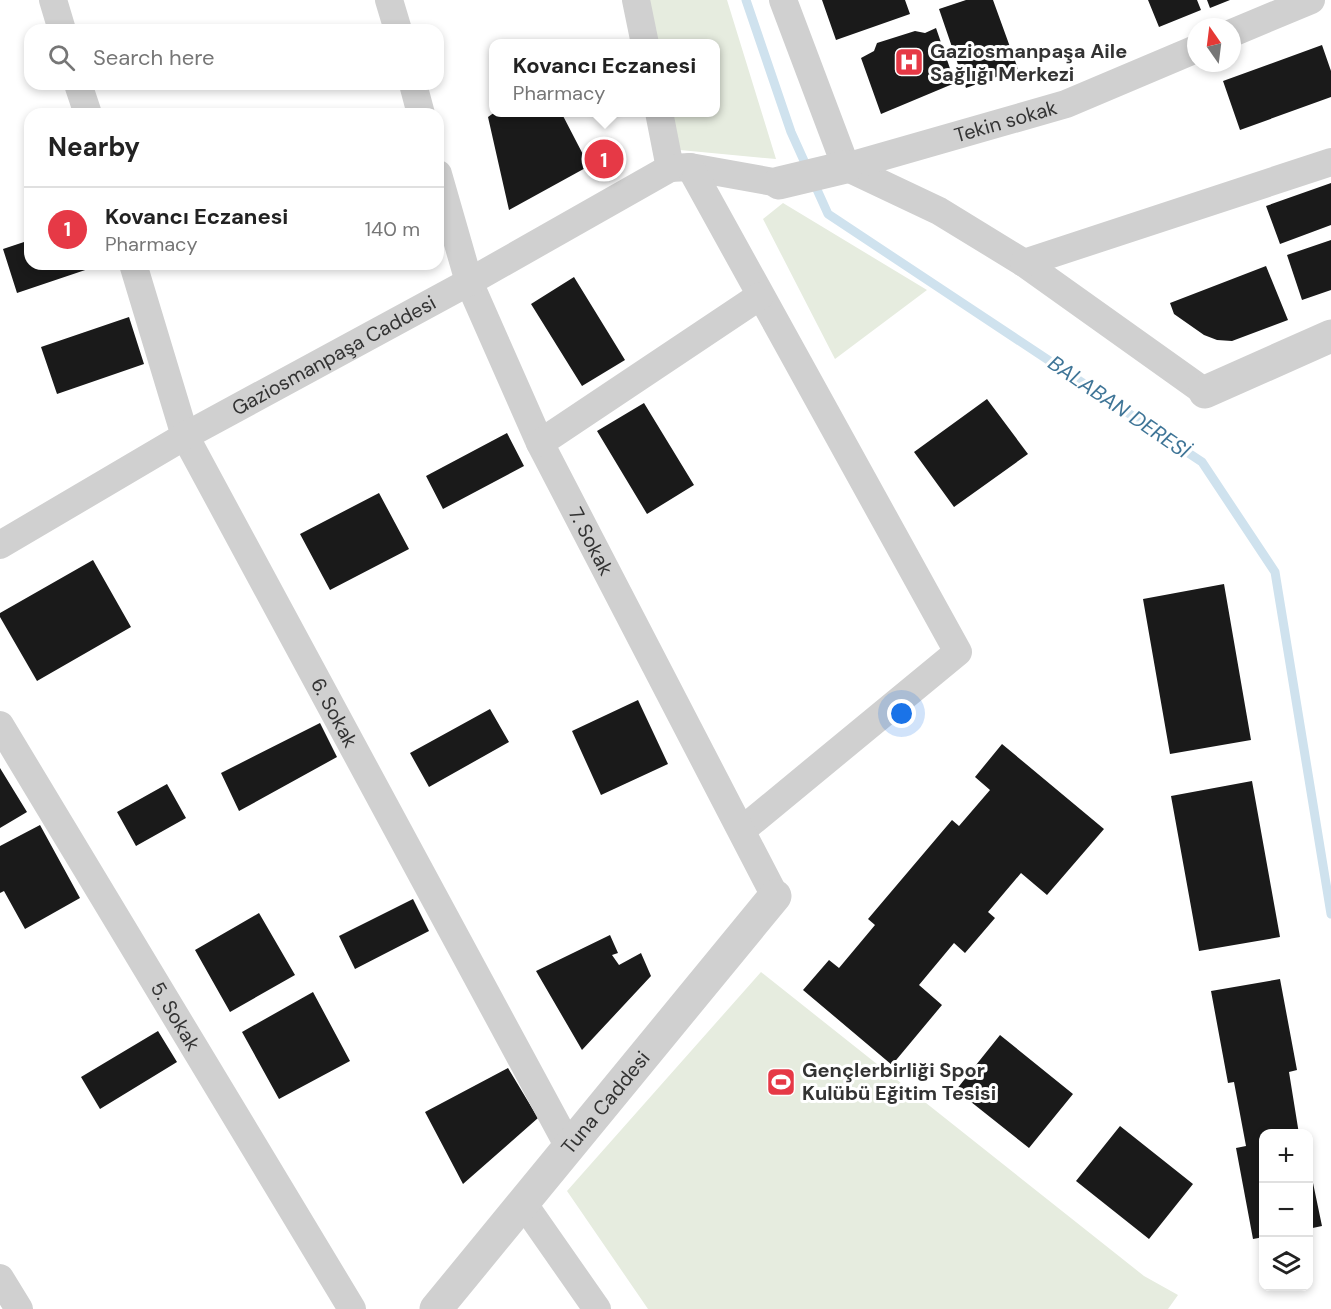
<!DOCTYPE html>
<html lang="en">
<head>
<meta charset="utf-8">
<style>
	body { margin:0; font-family:"DM Sans",sans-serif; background:#f6f6f6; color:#222 }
	.controls { position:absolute; right:18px; bottom:18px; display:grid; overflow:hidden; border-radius:12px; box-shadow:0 3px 9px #0003 }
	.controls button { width:54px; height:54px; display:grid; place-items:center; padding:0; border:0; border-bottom:2px solid #e0e0e0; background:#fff; color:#222; font:30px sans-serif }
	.compass { position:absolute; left:1187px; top:18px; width:54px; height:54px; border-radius:50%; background:#fff; box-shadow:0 3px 9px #0003; rotate:346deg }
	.you { position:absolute; left:902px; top:714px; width:21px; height:21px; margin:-15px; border:4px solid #fff; border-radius:50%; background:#1a73e8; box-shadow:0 0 0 9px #1a73e833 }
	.badge { display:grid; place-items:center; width:39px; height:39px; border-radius:50%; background:#e63946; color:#fff; font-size:20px; font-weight:700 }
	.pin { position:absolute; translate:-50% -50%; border:3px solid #fff; box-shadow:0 2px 6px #0006 }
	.popup { position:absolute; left:489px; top:39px; width:231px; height:78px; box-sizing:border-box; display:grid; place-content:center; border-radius:12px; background:#fff; filter:drop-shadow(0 2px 4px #0005); font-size:20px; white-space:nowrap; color:#767676 }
	.popup b { font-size:22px; color:#222 }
	.popup::after { content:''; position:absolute; left:50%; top:100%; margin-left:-12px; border:12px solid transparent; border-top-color:#fff }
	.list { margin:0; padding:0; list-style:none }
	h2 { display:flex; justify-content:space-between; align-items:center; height:78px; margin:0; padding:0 24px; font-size:26px }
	h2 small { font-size:20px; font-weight:400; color:#767676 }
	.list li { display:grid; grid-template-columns:39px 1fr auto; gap:18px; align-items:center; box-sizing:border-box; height:84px; padding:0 24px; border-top:2px solid #e0e0e0 }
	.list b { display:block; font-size:22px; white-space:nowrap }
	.list p { margin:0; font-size:20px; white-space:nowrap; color:#767676 }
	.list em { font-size:20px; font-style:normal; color:#767676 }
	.icon { flex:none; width:33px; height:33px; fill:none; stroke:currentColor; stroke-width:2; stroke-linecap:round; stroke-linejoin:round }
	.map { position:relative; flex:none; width:1331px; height:1309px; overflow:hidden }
	.search { position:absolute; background:#fff; box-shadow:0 3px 9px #0003; left:24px; top:24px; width:420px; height:66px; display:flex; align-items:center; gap:15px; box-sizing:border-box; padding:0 21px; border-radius:18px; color:#767676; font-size:22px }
	.panel { position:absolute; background:#fff; box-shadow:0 3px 9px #0003; left:24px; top:108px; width:420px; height:162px; border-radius:18px }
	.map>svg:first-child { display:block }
	.green { fill:#e6ecdf }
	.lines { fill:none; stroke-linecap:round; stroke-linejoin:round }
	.stream { stroke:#cfe2ee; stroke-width:9 }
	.building { fill:#1a1a1a }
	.minor { stroke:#d0d0d0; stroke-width:28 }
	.tertiary { stroke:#d0d0d0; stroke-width:33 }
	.labels { text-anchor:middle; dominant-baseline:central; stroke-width:6; stroke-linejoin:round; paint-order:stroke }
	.poi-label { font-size:20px; font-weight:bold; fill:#333; stroke:#fff; text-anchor:start }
	.street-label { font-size:20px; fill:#333; stroke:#fff }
	.water-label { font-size:21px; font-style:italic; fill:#3f7597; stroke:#fff }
</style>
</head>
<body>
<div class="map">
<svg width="1331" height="1309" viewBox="0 0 1331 1309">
	<rect width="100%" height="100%" fill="#fff"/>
	<path class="green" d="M 645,0 L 727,0 L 776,159 L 680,150 L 671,113 L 715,112 L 715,44 L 655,43 Z
		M 783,203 L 927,290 L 835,359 L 763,219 Z
		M 761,972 L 1144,1276 L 1178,1295 L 1168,1309 L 648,1309 L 567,1191 Z"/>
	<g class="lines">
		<path class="stream" d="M 746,0 L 791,132 L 828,214 L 1202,462 L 1275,572 L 1331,914"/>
	</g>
	<path class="building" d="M 822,0 L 905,0 L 910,14 L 836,40 Z
		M 966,0 L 993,0 L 1018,69 L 966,88 L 939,9 Z
		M 1148,0 L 1197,0 L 1201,10 L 1159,27 Z
		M 1207,0 L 1230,0 L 1210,8 Z
		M 936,28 L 955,83 L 881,114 L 861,58 L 874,51 L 877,43 L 915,31 L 925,33 Z
		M 1322,45 L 1331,71 L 1331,97 L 1240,130 L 1223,81 Z
		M 495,112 L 561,112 L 589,166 L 509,210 L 488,117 Z
		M 1331,183 L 1331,225 L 1280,244 L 1266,206 Z
		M 30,240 L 30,264 L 103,264 L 17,293 L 3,249 Z
		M 1331,240 L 1331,290 L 1302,300 L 1287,255 Z
		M 1266,266 L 1288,320 L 1232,341 L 1217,340 L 1204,335 L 1174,314 L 1170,303 Z
		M 574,277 L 625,360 L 582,386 L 531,304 Z
		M 129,317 L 144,364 L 57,394 L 41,347 Z
		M 987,399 L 1028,454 L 954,507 L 914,452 Z
		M 644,403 L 694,485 L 647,514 L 597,431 Z
		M 507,433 L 524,466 L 443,509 L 426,476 Z
		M 379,493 L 409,549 L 330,590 L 300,534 Z
		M 93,560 L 131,627 L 37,681 L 0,617 L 0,613 Z
		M 1224,584 L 1251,740 L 1170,754 L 1143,599 Z
		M 638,700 L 668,764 L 601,795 L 572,731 Z
		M 490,709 L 509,742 L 429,787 L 410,753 Z
		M 320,723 L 337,757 L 239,811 L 221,773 Z
		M 1002,744 L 1104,829 L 1047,895 L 1021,873 L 988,912 L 995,918 L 965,953 L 954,943 L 919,985 L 942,1005 L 892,1065 L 803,990 L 829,960 L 839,968 L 875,925 L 868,919 L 952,820 L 959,826 L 990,790 L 975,777 Z
		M 0,768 L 27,812 L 0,828 Z
		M 1252,781 L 1280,937 L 1199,951 L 1171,796 Z
		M 167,784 L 186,818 L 136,846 L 117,812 Z
		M 40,825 L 80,898 L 25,929 L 4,891 L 0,893 L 0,846 Z
		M 413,899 L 429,931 L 355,969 L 339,936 Z
		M 259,913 L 295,975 L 230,1012 L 195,950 Z
		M 610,935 L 618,953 L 612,955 L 619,965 L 641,953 L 651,976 L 582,1050 L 536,971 Z
		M 1280,979 L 1297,1070 L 1289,1072 L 1299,1134 L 1264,1134 L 1264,1237 L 1253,1239 L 1236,1148 L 1246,1146 L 1234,1082 L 1228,1083 L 1211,991 Z
		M 313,992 L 350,1061 L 279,1099 L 242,1032 Z
		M 158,1031 L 177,1062 L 100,1109 L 81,1077 Z
		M 1000,1035 L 1073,1094 L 1029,1148 L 956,1090 Z
		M 508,1068 L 538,1118 L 463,1184 L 425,1112 Z
		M 1120,1126 L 1193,1184 L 1149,1239 L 1076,1181 Z
		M 1308,1159 L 1322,1226 L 1308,1229 Z"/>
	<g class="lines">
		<g class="minor">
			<path d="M 53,0 L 62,30"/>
			<path d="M 389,0 L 398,30"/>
			<path d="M 636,0 L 645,44"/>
			<path d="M 783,0 L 846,167 L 939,211 L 1024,263 L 1205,392"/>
			<path d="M 1232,33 L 1311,0"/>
			<path d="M 78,84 L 88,114"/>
			<path d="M 413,84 L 421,114"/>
			<path d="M 659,112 L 670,168 L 690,167 L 779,183"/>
			<path d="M 690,167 L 958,652 L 742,830"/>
			<path id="s1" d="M 846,167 L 1066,104 L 1196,49"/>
			<path id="s2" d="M 438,174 L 469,282 L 540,443 L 775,896"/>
			<path d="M 1024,263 L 1331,162"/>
			<path id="s3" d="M 133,264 L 185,436 L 569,1147"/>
			<path d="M 540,443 L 760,296"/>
			<path id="s4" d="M 0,545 L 185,436 L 469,282 L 670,168"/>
			<path id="s5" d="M 0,725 L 352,1309"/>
			<path d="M 523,1203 L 597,1309"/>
			<path d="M 0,1278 L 19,1309"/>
		</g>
		<g class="tertiary">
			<path d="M 779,183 L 846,167"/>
			<path d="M 1205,392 L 1331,336"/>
			<path id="s6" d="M 436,1309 L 775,896"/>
		</g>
	</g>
	<defs>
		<g id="hospital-square" transform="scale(1.5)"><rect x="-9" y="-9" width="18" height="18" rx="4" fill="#e63946" stroke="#fff"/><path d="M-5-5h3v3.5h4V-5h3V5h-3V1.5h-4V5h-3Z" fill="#fff"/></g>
		<g id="stadium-square" transform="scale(1.5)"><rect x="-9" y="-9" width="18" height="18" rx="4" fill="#e63946" stroke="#fff"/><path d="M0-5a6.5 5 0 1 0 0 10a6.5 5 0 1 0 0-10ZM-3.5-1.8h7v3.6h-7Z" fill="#fff"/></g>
	</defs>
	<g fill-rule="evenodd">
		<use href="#hospital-square" x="909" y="62"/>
		<use href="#stadium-square" x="781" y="1082"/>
	</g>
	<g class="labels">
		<g class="poi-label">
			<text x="930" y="51">Gaziosmanpaşa Aile<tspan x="930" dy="23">Sağlığı Merkezi</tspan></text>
			<text x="802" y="1070">Gençlerbirliği Spor<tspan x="802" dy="23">Kulübü Eğitim Tesisi</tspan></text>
		</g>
		<g class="street-label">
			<text stroke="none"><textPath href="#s1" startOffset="166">Tekin sokak</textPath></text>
			<text stroke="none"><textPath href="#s4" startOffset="384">Gaziosmanpaşa Caddesi</textPath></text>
			<text stroke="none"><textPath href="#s2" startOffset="399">7. Sokak</textPath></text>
			<text stroke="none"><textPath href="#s3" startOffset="494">6. Sokak</textPath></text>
			<text stroke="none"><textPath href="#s5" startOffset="340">5. Sokak</textPath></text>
			<text stroke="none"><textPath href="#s6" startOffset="267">Tuna Caddesi</textPath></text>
		</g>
		<g class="water-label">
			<text transform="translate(1119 407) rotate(34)">BALABAN DERESİ</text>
		</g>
	</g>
</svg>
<div class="controls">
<button>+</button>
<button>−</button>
<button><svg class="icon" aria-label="layers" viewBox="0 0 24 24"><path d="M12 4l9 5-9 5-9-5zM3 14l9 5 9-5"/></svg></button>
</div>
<svg class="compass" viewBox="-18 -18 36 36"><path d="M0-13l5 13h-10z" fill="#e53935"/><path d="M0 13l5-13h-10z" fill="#767676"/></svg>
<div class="you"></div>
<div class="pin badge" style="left:604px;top:159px">1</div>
<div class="popup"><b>Kovancı Eczanesi</b>Pharmacy</div>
<div class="search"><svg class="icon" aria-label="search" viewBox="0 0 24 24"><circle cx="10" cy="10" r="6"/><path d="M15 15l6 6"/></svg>Search here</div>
<section class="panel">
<h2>Nearby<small></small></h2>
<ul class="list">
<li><span class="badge">1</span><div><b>Kovancı Eczanesi</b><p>Pharmacy</p></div><em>140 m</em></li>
</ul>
</section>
</div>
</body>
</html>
